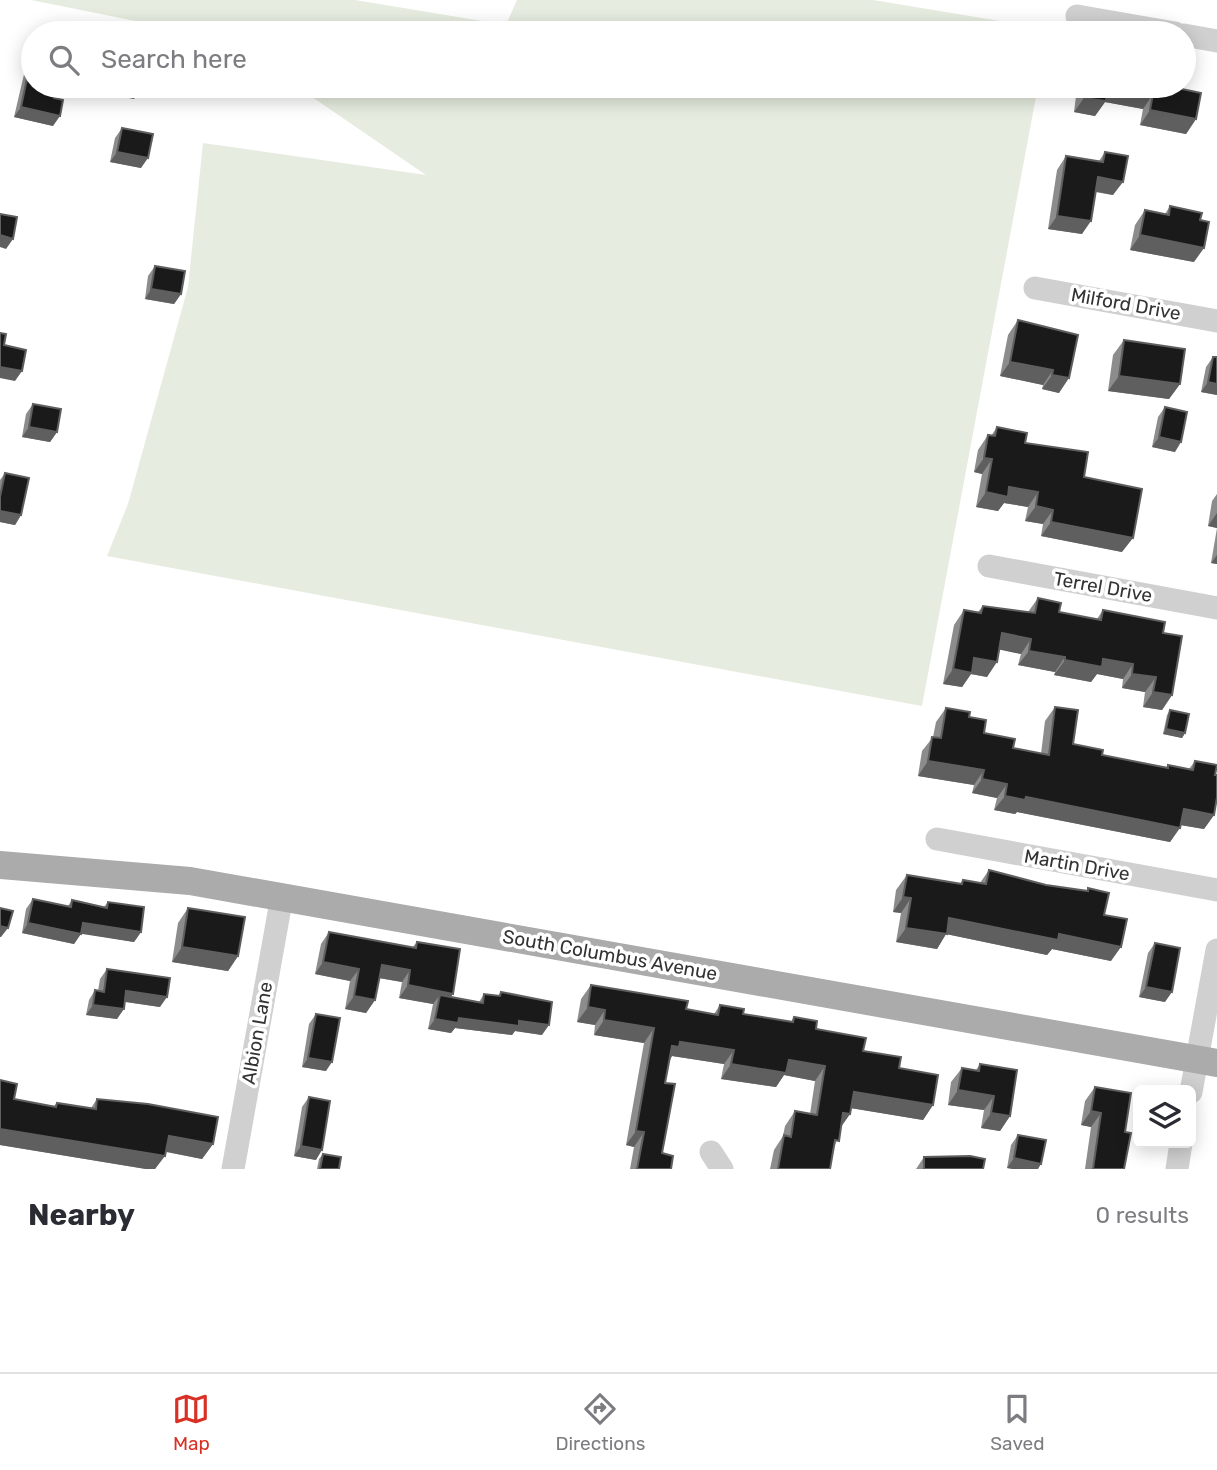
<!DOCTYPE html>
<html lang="en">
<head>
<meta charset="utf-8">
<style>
	body { margin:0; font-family:Rubik,sans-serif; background:#f2f2f3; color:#2b2b33 }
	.controls { position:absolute; right:21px; bottom:21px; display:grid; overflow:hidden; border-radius:10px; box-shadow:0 4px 18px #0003 }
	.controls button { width:63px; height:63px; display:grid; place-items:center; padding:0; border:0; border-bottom:2px solid #e1e1e2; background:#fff; color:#2b2b33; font:35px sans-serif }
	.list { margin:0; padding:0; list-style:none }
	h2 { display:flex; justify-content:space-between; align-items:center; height:91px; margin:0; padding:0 28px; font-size:30px }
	h2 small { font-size:23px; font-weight:400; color:#7c7c81 }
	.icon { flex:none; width:38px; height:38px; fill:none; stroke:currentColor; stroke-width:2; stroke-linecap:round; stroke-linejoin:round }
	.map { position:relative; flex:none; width:1217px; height:1169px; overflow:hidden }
	.search { position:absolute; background:#fff; box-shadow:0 4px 18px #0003; left:21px; right:21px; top:21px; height:77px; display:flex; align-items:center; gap:18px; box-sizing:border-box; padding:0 24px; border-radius:38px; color:#7c7c81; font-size:26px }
	.sheet { height:203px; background:#fff }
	nav { display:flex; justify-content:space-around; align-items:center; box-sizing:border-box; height:98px; border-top:2px solid #e1e1e2; background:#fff; font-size:19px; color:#7c7c81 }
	nav a { display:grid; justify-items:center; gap:4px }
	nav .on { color:#d93025 }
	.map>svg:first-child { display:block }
	.green { fill:#e6ecdf }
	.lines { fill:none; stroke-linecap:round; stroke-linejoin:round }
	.minor { stroke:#d0d0d0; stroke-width:23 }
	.major { stroke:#ababab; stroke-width:28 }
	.wall { fill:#8c8c8c }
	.shaded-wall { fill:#5f5f5f }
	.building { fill:#1a1a1a; stroke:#5f5f5f; stroke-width:2 }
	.labels { text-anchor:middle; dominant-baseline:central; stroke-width:7; stroke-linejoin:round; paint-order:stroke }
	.street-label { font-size:19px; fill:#333; stroke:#fff }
</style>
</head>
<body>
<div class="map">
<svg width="1217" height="1169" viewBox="0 0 1217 1169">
	<rect width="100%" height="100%" fill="#fff"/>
	<path class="green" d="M 31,0 L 355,0 L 506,25 L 517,0 L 873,0 L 1049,29 L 1048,33 L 195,33 Z
		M 296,86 L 1038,86 L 922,706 L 107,556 L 128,504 L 188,287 L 203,143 L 426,175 Z"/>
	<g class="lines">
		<path class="minor" d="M 1077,16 L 1175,33
			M 1184,35 L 1217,41
			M 1035,288 L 1217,321
			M 989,566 L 1217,608
			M 937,839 L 1217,890
			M 1191,1092 L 1217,950
			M 711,1152 L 722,1169
			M 233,1169 L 282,896
			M 1177,1169 L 1181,1143"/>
		<path class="major" d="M 0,865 L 190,881 L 1217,1063"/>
	</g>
	<path class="wall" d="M 31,60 L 54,98 L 53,126 L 14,117 L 25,70 Z
		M 1038,86 L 1177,86 L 1177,88 L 1196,119 L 1186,134 L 1140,125 L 1143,109 L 1105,102 L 1095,116 L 1074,112 L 1076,96 L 1038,89 Z
		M 122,128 L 141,168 L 110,162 L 115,138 Z
		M 1105,152 L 1113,195 L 1095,192 L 1082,234 L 1048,229 L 1057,170 L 1066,156 L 1099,161 Z
		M 1170,206 L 1194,262 L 1130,250 L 1135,225 L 1145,210 L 1165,214 Z
		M 155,266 L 181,294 L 174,304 L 145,299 L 148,276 Z
		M 1018,320 L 1078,335 L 1059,393 L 1042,389 L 1043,385 L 1000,376 L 1008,335 Z
		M 1124,340 L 1180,384 L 1169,399 L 1108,391 L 1113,355 Z
		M 1213,357 L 1217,395 L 1201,392 L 1206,367 Z
		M 33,404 L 57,432 L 50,442 L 22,437 L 26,414 Z
		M 1165,407 L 1175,452 L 1152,447 L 1158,417 Z
		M 997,427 L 1084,477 L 1122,552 L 1041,536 L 1043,524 L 1025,521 L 1028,507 L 1004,503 L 998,511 L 976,507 L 982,474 L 974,472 L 978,450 L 988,435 L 991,436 Z
		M 5,473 L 21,515 L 15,525 L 0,522 L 0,480 Z
		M 1217,494 L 1217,564 L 1211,563 L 1217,528 L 1208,526 L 1212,501 Z
		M 1038,598 L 1059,612 L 1097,619 L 1103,610 L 1163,633 L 1172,695 L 1162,710 L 1143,707 L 1145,692 L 1122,688 L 1123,679 L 1097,674 L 1091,682 L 1054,675 L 1055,672 L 1018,665 L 1021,654 L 999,649 L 987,677 L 971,674 L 962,687 L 943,684 L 954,625 L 964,610 L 978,612 L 983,606 L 1028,612 Z
		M 1055,707 L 1073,744 L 1102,755 L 1166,767 L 1168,765 L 1189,769 L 1195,761 L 1215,775 L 1214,815 L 1204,829 L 1181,825 L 1170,842 L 1017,812 L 1015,814 L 994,810 L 997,798 L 972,793 L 974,785 L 918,776 L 922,751 L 933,737 L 936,722 L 946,708 L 969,717 L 984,733 L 1013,748 L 1041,754 L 1045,721 Z
		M 1170,710 L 1185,733 L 1182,738 L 1163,734 L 1167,715 Z
		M 989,870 L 1046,885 L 1086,891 L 1088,888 L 1104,915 L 1111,961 L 1052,949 L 1047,955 L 946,934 L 937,949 L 896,942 L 901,913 L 893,912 L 896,890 L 907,875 L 960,884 L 963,880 L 980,883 Z
		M 33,899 L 68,906 L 72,900 L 104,907 L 108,902 L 141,932 L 134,942 L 81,933 L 74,944 L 22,933 L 26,909 Z
		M 188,908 L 238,956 L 228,971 L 172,962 L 178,923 Z
		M 329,932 L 412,948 L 417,942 L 451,997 L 479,1002 L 484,994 L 498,996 L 501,992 L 542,1035 L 515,1031 L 512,1035 L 455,1028 L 451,1033 L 428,1029 L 433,1004 L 399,998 L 402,982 L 379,978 L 375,1000 L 366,1013 L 345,1009 L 350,981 L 315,974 L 321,944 Z
		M 1155,943 L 1165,1002 L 1139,997 L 1148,953 Z
		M 107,969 L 160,1007 L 125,1002 L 117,1019 L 86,1015 L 89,1000 L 95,990 L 98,991 L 100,979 Z
		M 591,985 L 686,1009 L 714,1014 L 720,1005 L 743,1014 L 791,1022 L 794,1017 L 899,1068 L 933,1105 L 923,1120 L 851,1108 L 850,1114 L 841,1127 L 834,1148 L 830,1169 L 770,1169 L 774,1150 L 783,1136 L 785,1126 L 795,1111 L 810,1114 L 815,1081 L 784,1075 L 776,1087 L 721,1079 L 724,1064 L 672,1056 L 669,1061 L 665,1083 L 662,1153 L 671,1169 L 630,1169 L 634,1147 L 626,1145 L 644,1043 L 594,1035 L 595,1025 L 577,1022 L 581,999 Z
		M 316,1014 L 326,1071 L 302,1067 L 309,1024 Z
		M 980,1064 L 1010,1116 L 1000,1131 L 981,1128 L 984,1110 L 948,1105 L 951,1082 L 962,1068 L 976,1070 Z
		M 0,1080 L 14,1099 L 54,1106 L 57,1103 L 91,1108 L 97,1099 L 213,1144 L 202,1159 L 166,1152 L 155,1169 L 146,1169 L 0,1145 Z
		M 1095,1087 L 1125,1132 L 1124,1169 L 1085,1169 L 1091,1127 L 1081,1125 L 1085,1101 Z
		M 309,1097 L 316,1160 L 294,1156 L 302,1107 Z
		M 1018,1135 L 1038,1169 L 1013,1169 L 1007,1168 L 1011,1145 Z
		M 323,1154 L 339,1169 L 317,1169 L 319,1159 Z
		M 924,1157 L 983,1169 L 916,1169 Z"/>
	<path class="shaded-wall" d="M 86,86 L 124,86 L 141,89 L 134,99 L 83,89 Z
		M 1040,86 L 1084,86 L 1076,96 L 1038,89 Z
		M 1108,87 L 1153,94 L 1143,109 L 1105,102 L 1095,116 L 1074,112 L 1084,98 Z
		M 21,107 L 60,116 L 53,126 L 14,117 Z
		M 1150,110 L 1196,119 L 1186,134 L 1140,125 Z
		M 117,152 L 148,158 L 141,168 L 110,162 Z
		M 1098,177 L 1123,182 L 1113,195 L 1088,190 Z
		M 1057,216 L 1091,221 L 1082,234 L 1048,229 Z
		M 0,235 L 13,239 L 6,249 L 0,247 Z
		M 1140,235 L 1204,248 L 1194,262 L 1130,250 Z
		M 151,289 L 181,294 L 174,304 L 145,299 Z
		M 1010,362 L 1053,370 L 1043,385 L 1000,376 Z
		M 0,367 L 22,371 L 15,381 L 0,378 Z
		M 1052,375 L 1069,378 L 1059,393 L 1042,389 Z
		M 1119,376 L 1180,384 L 1169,399 L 1108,391 Z
		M 1208,382 L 1217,384 L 1217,395 L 1201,392 Z
		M 29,427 L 57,432 L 50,442 L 22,437 Z
		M 1159,437 L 1181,442 L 1175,452 L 1152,447 Z
		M 984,458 L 992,459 L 982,474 L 974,472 Z
		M 1009,487 L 1038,492 L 1028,507 L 1004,503 L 998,511 L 976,507 L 986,492 Z
		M 1036,506 L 1053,510 L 1043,524 L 1025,521 Z
		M 0,511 L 21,515 L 15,525 L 0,522 Z
		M 1217,513 L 1217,528 L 1208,526 Z
		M 1051,522 L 1133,538 L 1122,552 L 1041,536 Z
		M 1217,555 L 1217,564 L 1211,563 Z
		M 1002,633 L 1031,639 L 1021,654 L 992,648 Z
		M 1029,651 L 1065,657 L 1055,672 L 1018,665 Z
		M 974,658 L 997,662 L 987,677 L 971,674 L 962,687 L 943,684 L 953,669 Z
		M 1103,659 L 1133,664 L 1123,679 L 1097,674 L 1091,682 L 1054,675 L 1065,660 Z
		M 1132,674 L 1156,677 L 1145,692 L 1122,688 Z
		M 1153,692 L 1172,695 L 1162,710 L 1143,707 Z
		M 1166,729 L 1185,733 L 1182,738 L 1163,734 Z
		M 928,761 L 984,770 L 974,785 L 918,776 Z
		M 982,779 L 1007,784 L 997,798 L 972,793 Z
		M 1005,796 L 1026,797 L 1180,828 L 1170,842 L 1017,812 L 1015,814 L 994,810 Z
		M 1184,809 L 1214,815 L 1204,829 L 1174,824 Z
		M 903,897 L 911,898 L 901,913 L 893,912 Z
		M 949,918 L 1059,934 L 1121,947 L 1111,961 L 1052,949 L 1047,955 L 946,934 L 937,949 L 896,942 L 906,928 Z
		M 28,923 L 81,934 L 74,944 L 22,933 Z
		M 83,923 L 141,932 L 134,942 L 76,933 Z
		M 0,926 L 8,928 L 1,937 L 0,937 Z
		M 182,947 L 238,956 L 228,971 L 172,962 Z
		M 323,962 L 359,969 L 350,981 L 315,974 Z
		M 382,965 L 410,970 L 402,982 L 373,977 Z
		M 408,985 L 453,994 L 445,1006 L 440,995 L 433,1004 L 399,998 Z
		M 1146,987 L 1172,992 L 1165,1002 L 1139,997 Z
		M 126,991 L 167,997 L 160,1007 L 120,1001 Z
		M 354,996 L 375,1000 L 366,1013 L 345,1009 Z
		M 93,1005 L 124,1009 L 117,1019 L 86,1015 Z
		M 588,1007 L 605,1010 L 595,1025 L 577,1022 Z
		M 459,1018 L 519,1021 L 549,1025 L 542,1035 L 515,1031 L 512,1035 L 455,1028 L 451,1033 L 428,1029 L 435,1019 Z
		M 604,1020 L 654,1028 L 644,1043 L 594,1035 Z
		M 680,1042 L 734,1050 L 724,1064 L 672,1056 L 669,1061 L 672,1046 Z
		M 308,1058 L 332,1062 L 326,1071 L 302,1067 Z
		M 789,1060 L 825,1066 L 815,1081 L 784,1075 L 776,1087 L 721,1079 L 731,1064 Z
		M 958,1090 L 994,1096 L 984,1110 L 948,1105 Z
		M 854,1092 L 933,1105 L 923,1120 L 844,1107 Z
		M 1091,1111 L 1101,1113 L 1091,1127 L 1081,1125 Z
		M 843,1113 L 850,1114 L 840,1128 Z
		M 991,1113 L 1010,1116 L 1000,1131 L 981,1128 Z
		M 0,1129 L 165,1156 L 155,1169 L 146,1169 L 0,1145 Z
		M 636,1131 L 644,1132 L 634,1147 L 626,1145 Z
		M 169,1136 L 213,1144 L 202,1159 L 158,1150 Z
		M 301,1146 L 322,1150 L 316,1160 L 294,1156 Z
		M 1014,1158 L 1041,1164 L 1038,1169 L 1013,1169 L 1007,1168 Z"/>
	<path class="building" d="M 31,60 L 33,61 L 33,86 L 57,86 L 54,98 L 63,100 L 60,116 L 21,107 Z
		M 124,86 L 142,86 L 141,89 Z
		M 1086,86 L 1177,86 L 1177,88 L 1201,93 L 1196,119 L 1150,110 L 1153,94 L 1108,87 L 1106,101 L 1084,98 Z
		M 122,128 L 153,134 L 148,158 L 117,152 Z
		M 1105,152 L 1128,156 L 1123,182 L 1098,177 L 1091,221 L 1057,216 L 1066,156 L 1103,162 Z
		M 1170,206 L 1202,213 L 1200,220 L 1209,222 L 1204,248 L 1140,235 L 1145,210 L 1169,215 Z
		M 0,214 L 17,217 L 13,239 L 0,235 Z
		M 155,266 L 185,271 L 181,294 L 151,289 Z
		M 1018,320 L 1078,335 L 1069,378 L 1052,375 L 1053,370 L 1010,362 Z
		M 0,333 L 6,334 L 4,345 L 26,350 L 22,371 L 0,367 Z
		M 1124,340 L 1185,349 L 1180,384 L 1119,376 Z
		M 1213,357 L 1217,357 L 1217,384 L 1208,382 Z
		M 33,404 L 61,409 L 57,432 L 29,427 Z
		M 1165,407 L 1187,412 L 1181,442 L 1159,437 Z
		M 997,427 L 1027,433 L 1025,443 L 1088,452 L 1084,477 L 1142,489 L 1133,538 L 1051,522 L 1053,510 L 1036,506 L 1038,492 L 1009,487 L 1008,497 L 986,492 L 992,459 L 984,458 L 988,435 L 995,436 Z
		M 5,473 L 29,478 L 21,515 L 0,511 L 0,497 Z
		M 1038,598 L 1061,603 L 1059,612 L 1101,620 L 1103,610 L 1165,622 L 1163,633 L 1182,636 L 1172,695 L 1153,692 L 1156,677 L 1132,674 L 1133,664 L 1103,659 L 1102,667 L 1065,660 L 1065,657 L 1029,651 L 1031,639 L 1002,633 L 997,662 L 974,658 L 972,673 L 953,669 L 964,610 L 981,613 L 983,606 L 1035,613 Z
		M 1055,707 L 1078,710 L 1073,744 L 1103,750 L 1102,755 L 1168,768 L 1168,765 L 1193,770 L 1195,761 L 1217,765 L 1215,775 L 1217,775 L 1217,797 L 1214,815 L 1184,809 L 1180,828 L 1026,797 L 1025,800 L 1005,796 L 1007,784 L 982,779 L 984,770 L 928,761 L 932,737 L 941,738 L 946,708 L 970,712 L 969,717 L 986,720 L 984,733 L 1015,739 L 1013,748 L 1049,755 Z
		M 1170,710 L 1189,714 L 1185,733 L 1166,729 Z
		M 989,870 L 1046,885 L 1088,891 L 1088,888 L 1109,893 L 1104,915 L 1127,919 L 1121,947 L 1059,934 L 1058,940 L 949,918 L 947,934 L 906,928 L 911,898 L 903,897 L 907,875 L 962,884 L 963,880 L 986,884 Z
		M 33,899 L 71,907 L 72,900 L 107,908 L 108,902 L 144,907 L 141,932 L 83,923 L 81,934 L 28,923 Z
		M 0,908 L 13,911 L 8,928 L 0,926 Z
		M 188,908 L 245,917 L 238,956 L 182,947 Z
		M 329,932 L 416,948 L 417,942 L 460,949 L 453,994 L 408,985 L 410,970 L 382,965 L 375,1000 L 354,996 L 359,969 L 323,962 Z
		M 1155,943 L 1180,948 L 1172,992 L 1146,987 Z
		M 107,969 L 170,978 L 167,997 L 126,991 L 124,1009 L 93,1005 L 95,990 L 104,992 Z
		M 591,985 L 688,1001 L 686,1009 L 718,1015 L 720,1005 L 744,1009 L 743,1014 L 793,1022 L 794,1017 L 817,1021 L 816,1029 L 866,1038 L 863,1051 L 901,1057 L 899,1068 L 938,1075 L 933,1105 L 854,1092 L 850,1114 L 843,1113 L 839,1141 L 835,1140 L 830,1169 L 778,1169 L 784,1135 L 791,1137 L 795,1111 L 817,1115 L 825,1066 L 789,1060 L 786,1073 L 731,1064 L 734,1050 L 680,1042 L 679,1047 L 672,1046 L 665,1083 L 675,1084 L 662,1153 L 673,1156 L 671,1169 L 637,1169 L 644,1132 L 636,1131 L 654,1028 L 604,1020 L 605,1010 L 588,1007 Z
		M 501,992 L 552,1002 L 549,1025 L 519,1021 L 519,1026 L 459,1018 L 458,1023 L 435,1019 L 440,995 L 483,1003 L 484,994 L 500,996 Z
		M 316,1014 L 340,1018 L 332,1062 L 308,1058 Z
		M 980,1064 L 1017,1070 L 1010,1116 L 991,1113 L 994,1096 L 958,1090 L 962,1068 L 979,1071 Z
		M 0,1080 L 17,1084 L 14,1099 L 56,1107 L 57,1103 L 96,1109 L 97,1099 L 148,1104 L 218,1117 L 213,1144 L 169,1136 L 165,1156 L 0,1129 Z
		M 1095,1087 L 1131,1093 L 1125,1132 L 1131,1133 L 1124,1169 L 1093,1169 L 1101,1113 L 1091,1111 Z
		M 309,1097 L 330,1101 L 322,1150 L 301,1146 Z
		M 1018,1135 L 1046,1140 L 1041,1164 L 1014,1158 Z
		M 323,1154 L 341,1157 L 339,1169 L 320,1169 Z
		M 970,1156 L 985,1159 L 983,1169 L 924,1169 L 924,1157 Z"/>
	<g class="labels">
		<g class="street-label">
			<text transform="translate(1126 304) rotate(10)">Milford Drive</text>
			<text transform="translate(1103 587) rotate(10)">Terrel Drive</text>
			<text transform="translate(1077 865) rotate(10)">Martin Drive</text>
			<text transform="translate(610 955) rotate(10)">South Columbus Avenue</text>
			<text transform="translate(257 1033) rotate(-80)">Albion Lane</text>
		</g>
	</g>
</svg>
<div class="controls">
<button><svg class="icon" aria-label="layers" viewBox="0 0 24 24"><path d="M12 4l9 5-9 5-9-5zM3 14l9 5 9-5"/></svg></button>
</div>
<div class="search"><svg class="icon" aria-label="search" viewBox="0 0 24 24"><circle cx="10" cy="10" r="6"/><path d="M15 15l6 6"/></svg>Search here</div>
</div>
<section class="sheet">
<h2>Nearby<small>0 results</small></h2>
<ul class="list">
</ul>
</section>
<nav>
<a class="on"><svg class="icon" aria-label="map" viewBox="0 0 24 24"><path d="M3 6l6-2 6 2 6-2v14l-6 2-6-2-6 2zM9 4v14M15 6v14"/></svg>Map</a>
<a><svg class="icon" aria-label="directions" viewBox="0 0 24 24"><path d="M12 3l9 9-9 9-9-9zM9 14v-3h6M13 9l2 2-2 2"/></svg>Directions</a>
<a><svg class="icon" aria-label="saved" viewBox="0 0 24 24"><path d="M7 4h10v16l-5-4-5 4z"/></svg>Saved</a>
</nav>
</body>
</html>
